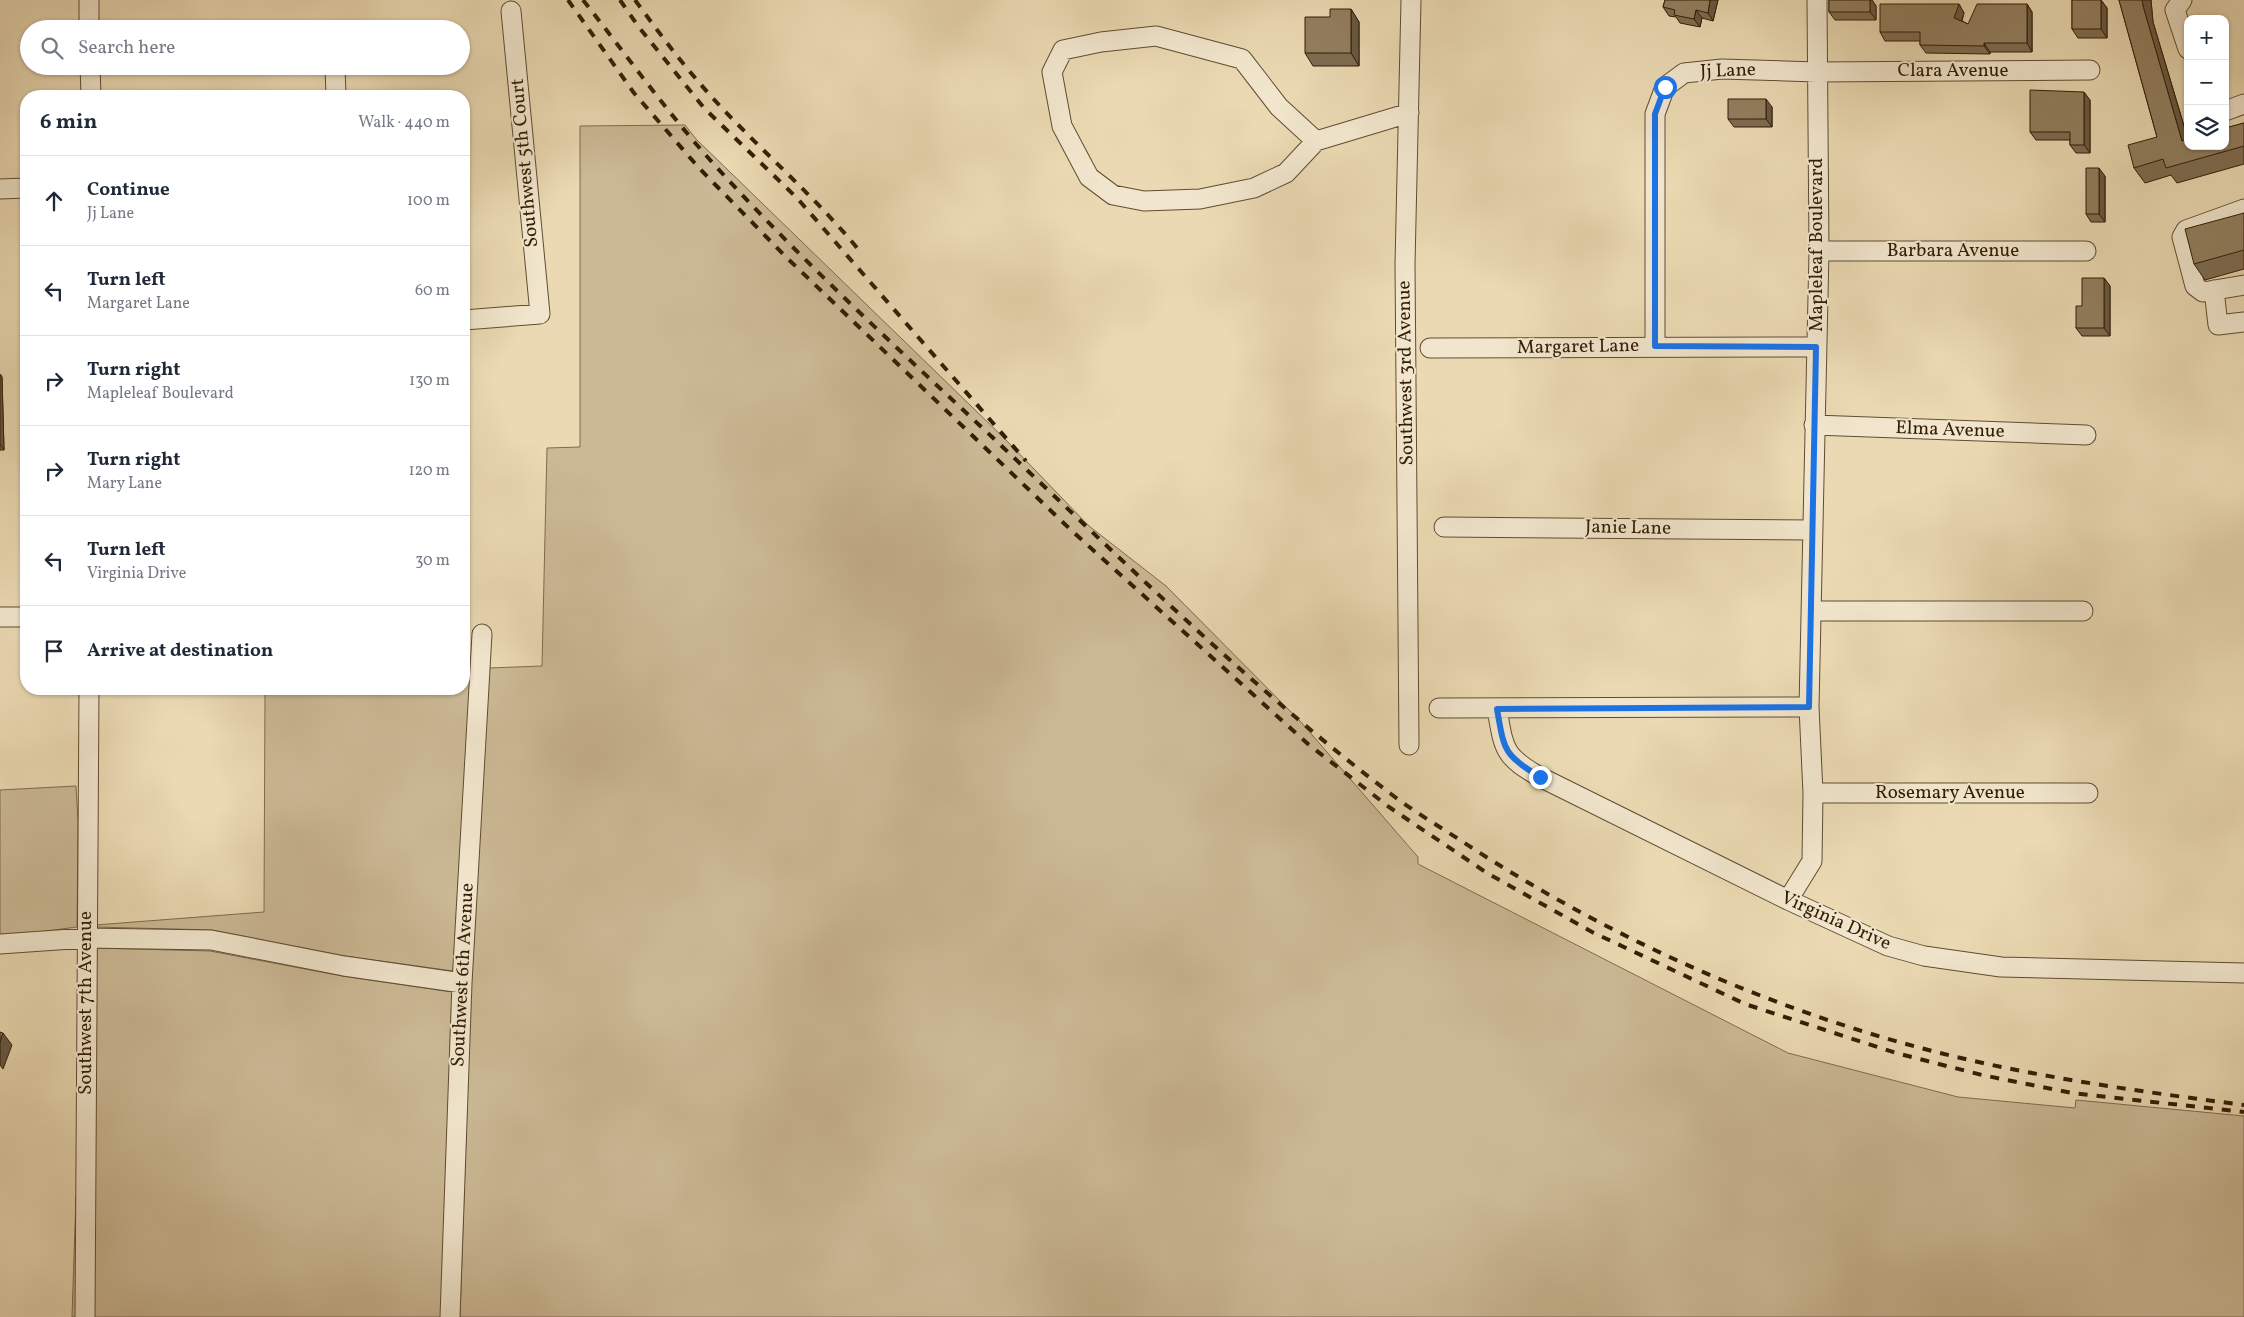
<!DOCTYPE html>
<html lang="en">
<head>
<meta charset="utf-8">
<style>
	body { margin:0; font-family:Vollkorn,serif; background:#f6f6f7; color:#1f2937 }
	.controls { position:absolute; right:15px; top:15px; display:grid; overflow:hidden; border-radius:10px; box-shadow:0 1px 4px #0004 }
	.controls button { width:45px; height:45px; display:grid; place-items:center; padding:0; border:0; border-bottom:1px solid #e0e1e3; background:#fff; color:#1f2937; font:25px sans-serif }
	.stop { position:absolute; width:15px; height:15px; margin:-11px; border:4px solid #1a73e8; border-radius:50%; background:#fff }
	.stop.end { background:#1a73e8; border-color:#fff; box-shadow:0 1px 5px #0008 }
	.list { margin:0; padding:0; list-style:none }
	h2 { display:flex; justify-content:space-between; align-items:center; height:65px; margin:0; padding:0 20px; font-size:21px }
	h2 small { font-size:16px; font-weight:400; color:#747a83 }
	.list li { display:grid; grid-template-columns:32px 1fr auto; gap:15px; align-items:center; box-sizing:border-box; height:90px; padding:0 20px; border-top:1px solid #e0e1e3 }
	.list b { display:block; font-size:19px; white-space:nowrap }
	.list p { margin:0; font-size:16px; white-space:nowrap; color:#747a83 }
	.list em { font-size:16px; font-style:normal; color:#747a83 }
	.icon { flex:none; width:28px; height:28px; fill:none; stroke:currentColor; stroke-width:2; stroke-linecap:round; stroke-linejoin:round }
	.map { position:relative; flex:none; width:2244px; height:1317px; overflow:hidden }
	.search { position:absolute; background:#fff; box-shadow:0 1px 4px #0004; left:20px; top:20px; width:450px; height:55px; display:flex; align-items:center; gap:12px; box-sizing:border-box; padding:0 18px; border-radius:28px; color:#747a83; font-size:19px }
	.panel { position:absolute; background:#fff; box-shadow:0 1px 4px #0004; left:20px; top:90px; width:450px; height:605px; border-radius:20px }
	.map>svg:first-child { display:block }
	.green { fill:#cbb995; stroke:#7f6b4e }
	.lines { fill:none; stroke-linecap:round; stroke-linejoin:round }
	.minor-casing { stroke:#614c31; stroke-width:21 }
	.minor { stroke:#f1e6cd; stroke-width:19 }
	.rail { stroke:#331d06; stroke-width:4; stroke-dasharray:9 9; stroke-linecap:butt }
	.wall { fill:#7e6d52; stroke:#331d06 }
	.shaded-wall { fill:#665942; stroke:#331d06 }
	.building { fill:#927f5f; stroke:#331d06 }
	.route { stroke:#1a73e8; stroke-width:6 }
	.labels { text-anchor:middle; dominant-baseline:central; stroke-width:4; stroke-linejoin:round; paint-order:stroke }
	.street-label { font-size:19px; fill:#331d06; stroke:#f1e6cd }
</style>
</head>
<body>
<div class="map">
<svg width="2244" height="1317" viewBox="0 0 2244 1317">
	<rect width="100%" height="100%" fill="#ead9b2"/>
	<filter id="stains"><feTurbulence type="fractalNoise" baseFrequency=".004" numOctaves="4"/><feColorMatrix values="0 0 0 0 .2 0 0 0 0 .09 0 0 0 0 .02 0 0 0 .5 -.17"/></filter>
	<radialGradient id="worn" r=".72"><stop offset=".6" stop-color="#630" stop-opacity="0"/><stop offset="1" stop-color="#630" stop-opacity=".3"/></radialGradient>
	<path class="green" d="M 685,125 L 696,139 L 1006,440 L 1089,526 L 1166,586 L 1300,721 L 1418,857 L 1418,864 L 1788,1053 L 1958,1097 L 2075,1108 L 2076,1100 L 2244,1116 L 2244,1317 L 460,1317 L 471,984 L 489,668 L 542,666 L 547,448 L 580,447 L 580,126 Z
		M 464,668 L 471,668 L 453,971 L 345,956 L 212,930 L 95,927 L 95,925 L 264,912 L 265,689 L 464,689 Z
		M 76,786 L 78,822 L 77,927 L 0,937 L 0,790 Z
		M 95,948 L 210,951 L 342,976 L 452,992 L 441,1317 L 94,1317 Z
		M 76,1197 L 76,1317 L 72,1317 Z"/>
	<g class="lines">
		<g class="minor-casing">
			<path id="minor" d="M 89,0 L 89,29
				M 2182,0 L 2175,10 L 2188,49
				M 90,66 L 91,96
				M 335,66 L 336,96
				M 2225,111 L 2244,104
				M 1316,141 L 1286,173 L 1254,188 L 1200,199 L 1144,201 L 1113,195 L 1089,177 L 1062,126 L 1052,72 L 1063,50 L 1101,42 L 1156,36 L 1242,59 L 1279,107 L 1316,141 L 1409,113
				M 0,189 L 26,188
				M 2244,209 L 2186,230 L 2182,237 L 2195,286 L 2203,292 L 2244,285
				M 1819,251 L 2086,251
				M 2214,290 L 2218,325 L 2244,322
				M 464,320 L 540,314 L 511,11
				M 1655,346 L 1655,114 L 1665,87 L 1684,73 L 1722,69 L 1817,72 L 2090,70
				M 1430,348 L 1816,347
				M 1814,425 L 2086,435
				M 1444,527 L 1812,530
				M 1812,611 L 2083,611
				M 0,617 L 26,617
				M 1439,708 L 1809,707
				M 1497,709 C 1504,749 1503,756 1540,777 L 1788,900 L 1888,946 L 1924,956 L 2001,967 L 2244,973
				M 1409,745 L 1405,264 L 1411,0
				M 1813,793 L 2088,793
				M 1788,900 L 1812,861 L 1813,793 L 1809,707 L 1819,251 L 1817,0
				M 0,944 L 86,938 L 211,940 L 344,966 L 462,983
				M 85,1317 L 89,689
				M 450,1317 L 462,983 L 482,634"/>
		</g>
		<use href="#minor" class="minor"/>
		<path class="rail" d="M 568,0 L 634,93 L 699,168 L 786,257 L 1072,531 L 1308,744 L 1389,807 L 1487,873 L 1592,932 L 1745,1004 L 1896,1053 L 1982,1075 L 2072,1093 L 2244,1112
			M 583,0 C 625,53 666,111 711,161 C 810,271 922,370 1029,472 C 1146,583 1262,696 1391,794 C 1413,811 1437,825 1460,840 C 1595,929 1743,998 1899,1042 C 2011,1074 2129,1090 2244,1105
			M 620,0 L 638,26 L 704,108 L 797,198 L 1026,461
			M 635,0 C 662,37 689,73 721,107 C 766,155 816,198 858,249"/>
	</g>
	<path class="wall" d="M 1665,0 L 1718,0 L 1713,21 L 1702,18 L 1700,27 L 1680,23 L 1676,17 L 1669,16 L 1663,7 Z
		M 1829,0 L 1872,0 L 1876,6 L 1876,20 L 1835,20 L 1829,12 Z
		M 2072,0 L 2101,0 L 2107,8 L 2107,38 L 2078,38 L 2072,29 Z
		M 2119,0 L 2151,0 L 2153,22 L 2188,139 L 2244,123 L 2244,164 L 2177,183 L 2171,175 L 2145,183 L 2134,168 L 2157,137 Z
		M 1959,4 L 1964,13 L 1962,21 L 1968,24 L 2027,4 L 2032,12 L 2032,52 L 1990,52 L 1990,54 L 1926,53 L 1920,45 L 1920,41 L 1885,41 L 1880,32 Z
		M 1351,9 L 1359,22 L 1359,66 L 1313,66 L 1305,53 Z
		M 2090,100 L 2090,153 L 2076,153 L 2070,145 L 2070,140 L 2036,140 L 2030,132 Z
		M 1772,107 L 1772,127 L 1734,127 L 1728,119 Z
		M 2105,176 L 2105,222 L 2091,222 L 2086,214 Z
		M 2244,213 L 2244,269 L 2205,280 L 2194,264 Z
		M 2104,278 L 2110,286 L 2110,336 L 2082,336 L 2076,328 L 2082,306 Z
		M 0,374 L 2,377 L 4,450 L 0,450 Z"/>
	<path class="shaded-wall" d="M 1710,0 L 1718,0 L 1713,21 L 1708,13 Z
		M 1870,0 L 1872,0 L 1876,6 L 1876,20 L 1870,12 Z
		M 2101,0 L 2107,8 L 2107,38 L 2101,29 Z
		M 2142,0 L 2151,0 L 2153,22 L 2188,140 L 2182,141 L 2143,6 Z
		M 1959,4 L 1964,13 L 1960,26 L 1954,18 Z
		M 2027,4 L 2032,12 L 2032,52 L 2027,43 Z
		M 1351,9 L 1359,22 L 1359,66 L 1351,53 Z
		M 1696,10 L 1702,18 L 1700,27 L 1694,19 Z
		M 1984,43 L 1990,52 L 1990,54 L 1984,46 Z
		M 2084,92 L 2090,100 L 2090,153 L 2084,145 Z
		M 1766,99 L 1772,107 L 1772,127 L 1766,119 Z
		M 2099,168 L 2105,176 L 2105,222 L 2099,214 Z
		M 2104,278 L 2110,286 L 2110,336 L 2104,328 Z
		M 0,374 L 2,377 L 4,450 L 0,444 Z
		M 3,1033 L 12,1045 L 3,1069 L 0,1065 L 0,1042 Z"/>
	<path class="building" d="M 1665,0 L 1710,0 L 1708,13 L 1696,10 L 1694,19 L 1674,15 L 1675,10 L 1663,7 Z
		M 1829,0 L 1870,0 L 1870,12 L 1829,12 Z
		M 2072,0 L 2101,0 L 2101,29 L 2072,29 Z
		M 2119,0 L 2142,0 L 2143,6 L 2182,141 L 2188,139 L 2188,146 L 2225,146 L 2225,128 L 2244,123 L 2244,146 L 2166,168 L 2163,159 L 2134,168 L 2128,145 L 2157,137 Z
		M 1880,4 L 1959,4 L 1954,18 L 1968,24 L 1977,4 L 2027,4 L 2027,43 L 1984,43 L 1984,46 L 1920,45 L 1920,32 L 1880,32 Z
		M 1330,9 L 1351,9 L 1351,53 L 1305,53 L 1305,17 L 1330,17 Z
		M 2030,90 L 2084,92 L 2084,145 L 2070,145 L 2070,132 L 2030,132 Z
		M 1728,99 L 1766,99 L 1766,119 L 1728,119 Z
		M 2086,168 L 2099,168 L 2099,214 L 2086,214 Z
		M 2244,213 L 2244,250 L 2194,264 L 2185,229 Z
		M 2082,278 L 2104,278 L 2104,328 L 2076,328 L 2076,306 L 2082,306 Z
		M 0,1032 L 3,1033 L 0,1042 Z"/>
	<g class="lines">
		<path class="route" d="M 1540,777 C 1503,755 1504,749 1497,709 L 1809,707 L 1816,347 L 1655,346 L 1655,114 L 1665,87"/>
	</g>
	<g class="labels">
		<g class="street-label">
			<text transform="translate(1728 71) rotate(-2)">Jj Lane</text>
			<text x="1953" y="71">Clara Avenue</text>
			<text transform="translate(525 163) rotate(-95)">Southwest 5th Court</text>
			<text transform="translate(1817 245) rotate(-90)">Mapleleaf Boulevard</text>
			<text x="1953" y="251">Barbara Avenue</text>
			<text transform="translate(1578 347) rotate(-1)">Margaret Lane</text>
			<text transform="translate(1406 373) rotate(-91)">Southwest 3rd Avenue</text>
			<text transform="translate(1950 430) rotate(2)">Elma Avenue</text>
			<text transform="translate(1628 528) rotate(1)">Janie Lane</text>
			<text x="1950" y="793">Rosemary Avenue</text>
			<text transform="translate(1836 921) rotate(24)">Virginia Drive</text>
			<text transform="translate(463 975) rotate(-87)">Southwest 6th Avenue</text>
			<text transform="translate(86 1003) rotate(-90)">Southwest 7th Avenue</text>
		</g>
	</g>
	<rect width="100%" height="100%" filter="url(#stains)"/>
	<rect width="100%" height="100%" fill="url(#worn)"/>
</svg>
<div class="controls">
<button>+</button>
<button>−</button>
<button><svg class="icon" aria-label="layers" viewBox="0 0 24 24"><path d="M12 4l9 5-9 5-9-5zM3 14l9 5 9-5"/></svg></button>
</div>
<div class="stop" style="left:1665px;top:87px"></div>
<div class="stop end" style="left:1540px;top:777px"></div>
<div class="search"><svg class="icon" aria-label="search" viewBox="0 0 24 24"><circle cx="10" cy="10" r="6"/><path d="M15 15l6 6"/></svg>Search here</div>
<section class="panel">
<h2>6 min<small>Walk · 440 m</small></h2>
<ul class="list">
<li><svg class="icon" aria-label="ahead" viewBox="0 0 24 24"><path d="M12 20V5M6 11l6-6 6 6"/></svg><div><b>Continue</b><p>Jj Lane</p></div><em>100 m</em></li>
<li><svg class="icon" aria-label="left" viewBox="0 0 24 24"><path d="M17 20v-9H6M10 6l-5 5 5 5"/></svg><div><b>Turn left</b><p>Margaret Lane</p></div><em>60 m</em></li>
<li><svg class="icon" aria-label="right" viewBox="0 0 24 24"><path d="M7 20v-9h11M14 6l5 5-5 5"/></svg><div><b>Turn right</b><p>Mapleleaf Boulevard</p></div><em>130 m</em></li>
<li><svg class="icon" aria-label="right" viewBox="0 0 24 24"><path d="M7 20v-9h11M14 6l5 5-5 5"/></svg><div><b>Turn right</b><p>Mary Lane</p></div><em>120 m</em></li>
<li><svg class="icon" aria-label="left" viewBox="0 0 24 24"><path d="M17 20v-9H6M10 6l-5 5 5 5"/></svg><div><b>Turn left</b><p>Virginia Drive</p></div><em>30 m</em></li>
<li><svg class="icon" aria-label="arrive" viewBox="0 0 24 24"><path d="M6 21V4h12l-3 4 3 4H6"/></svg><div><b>Arrive at destination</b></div></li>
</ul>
</section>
</div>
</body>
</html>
